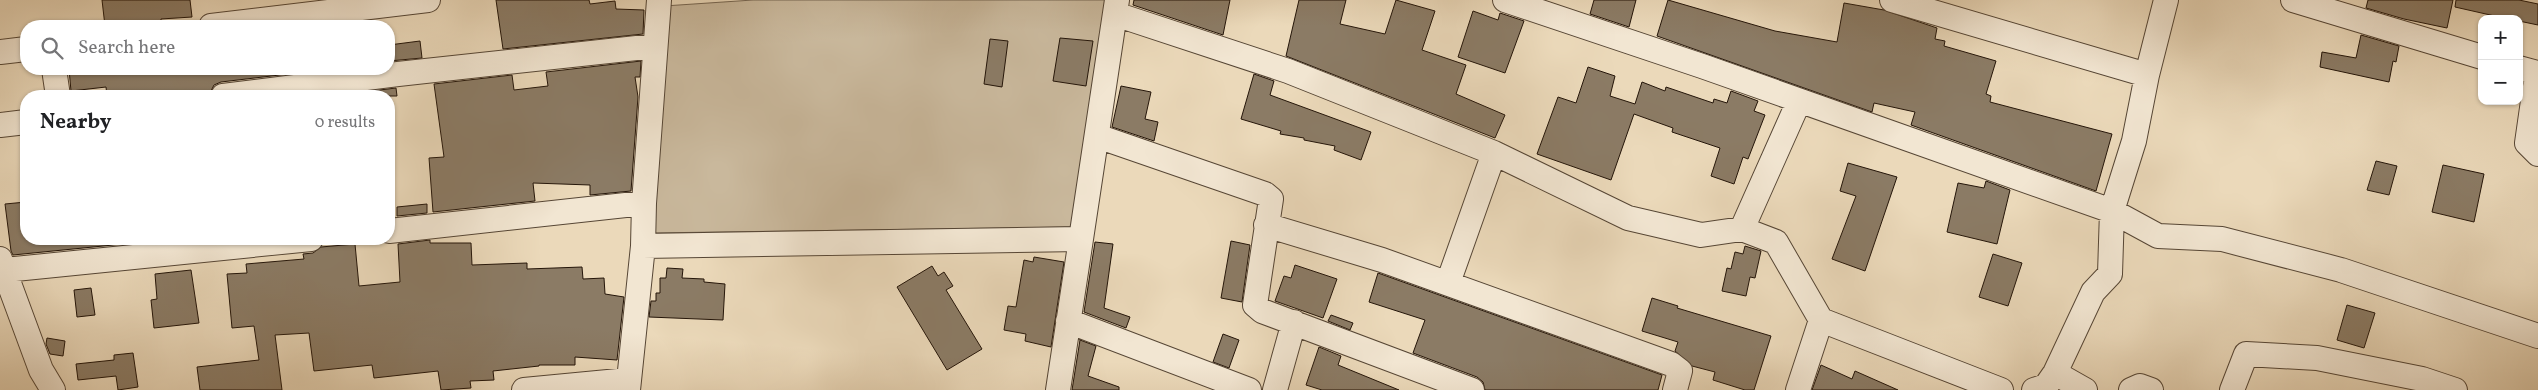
<!DOCTYPE html>
<html lang="en">
<head>
<meta charset="utf-8">
<style>
	body { margin:0; font-family:Vollkorn,serif; background:#f2f2f2; color:#202124 }
	.controls { position:absolute; right:15px; top:15px; display:grid; overflow:hidden; border-radius:10px; box-shadow:0 1px 4px #0004 }
	.controls button { width:45px; height:45px; display:grid; place-items:center; padding:0; border:0; border-bottom:1px solid #e0e0e0; background:#fff; color:#202124; font:25px sans-serif }
	.list { margin:0; padding:0; list-style:none }
	h2 { display:flex; justify-content:space-between; align-items:center; height:65px; margin:0; padding:0 20px; font-size:21px }
	h2 small { font-size:16px; font-weight:400; color:#757577 }
	.icon { flex:none; width:28px; height:28px; fill:none; stroke:currentColor; stroke-width:2; stroke-linecap:round; stroke-linejoin:round }
	.map { position:relative; flex:none; width:2538px; height:390px; overflow:hidden }
	.search { position:absolute; background:#fff; box-shadow:0 1px 4px #0004; left:20px; top:20px; width:375px; height:55px; display:flex; align-items:center; gap:12px; box-sizing:border-box; padding:0 18px; border-radius:20px; color:#757577; font-size:19px }
	.panel { position:absolute; background:#fff; box-shadow:0 1px 4px #0004; left:20px; top:90px; width:375px; height:155px; border-radius:20px }
	.map>svg:first-child { display:block }
	.green { fill:#c9b89c; stroke:#766652 }
	.building { fill:#8b7b65; stroke:#241509 }
	.lines { fill:none; stroke-linecap:round; stroke-linejoin:round }
	.minor-casing { stroke:#564635; stroke-width:26 }
	.minor { stroke:#f2e6d2; stroke-width:24 }
</style>
</head>
<body>
<div class="map">
<svg width="2538" height="390" viewBox="0 0 2538 390">
	<rect width="100%" height="100%" fill="#ebd9ba"/>
	<filter id="stains"><feTurbulence type="fractalNoise" baseFrequency=".004" numOctaves="4"/><feColorMatrix values="0 0 0 0 .2 0 0 0 0 .09 0 0 0 0 .02 0 0 0 .5 -.17"/></filter>
	<radialGradient id="worn" r=".72"><stop offset=".6" stop-color="#630" stop-opacity="0"/><stop offset="1" stop-color="#630" stop-opacity=".3"/></radialGradient>
	<path class="green" d="M 753,0 L 1112,0 L 1075,227 L 649,233 L 664,6 Z"/>
	<path class="building" d="M 102,0 L 190,0 L 192,17 L 161,19 L 161,26 L 105,26 Z
		M 496,0 L 589,0 L 590,4 L 615,1 L 616,9 L 644,10 L 643,34 L 503,49 Z
		M 1134,0 L 1230,0 L 1223,35 L 1133,5 Z
		M 1299,0 L 1346,0 L 1340,24 L 1385,34 L 1396,0 L 1435,11 L 1422,50 L 1466,65 L 1456,94 L 1505,115 L 1495,138 L 1286,56 Z
		M 1594,0 L 1636,0 L 1629,27 L 1590,14 Z
		M 1668,0 L 1775,31 L 1837,42 L 1844,3 L 1884,10 L 1937,28 L 1935,39 L 1945,41 L 1944,46 L 1996,61 L 1986,94 L 1991,96 L 1990,102 L 2112,134 L 2096,191 L 1911,125 L 1915,112 L 1874,103 L 1872,112 L 1657,36 Z
		M 2368,0 L 2453,0 L 2447,28 L 2404,19 L 2366,8 Z
		M 2456,0 L 2519,0 L 2538,4 L 2538,25 L 2519,21 L 2519,19 L 2508,19 L 2455,7 Z
		M 1473,11 L 1498,20 L 1500,13 L 1524,21 L 1505,73 L 1458,57 Z
		M 2361,35 L 2399,46 L 2396,62 L 2393,61 L 2389,82 L 2320,67 L 2322,52 L 2356,58 Z
		M 1060,38 L 1093,41 L 1086,86 L 1053,81 Z
		M 990,39 L 1008,41 L 1002,87 L 984,84 Z
		M 420,41 L 422,58 L 389,61 L 389,45 Z
		M 641,61 L 640,77 L 635,77 L 638,97 L 631,191 L 590,195 L 590,185 L 533,183 L 535,201 L 433,212 L 429,158 L 444,157 L 434,84 L 512,75 L 514,90 L 548,86 L 546,72 Z
		M 1588,67 L 1615,76 L 1610,96 L 1635,104 L 1642,82 L 1665,91 L 1666,87 L 1713,103 L 1714,99 L 1727,103 L 1731,91 L 1758,101 L 1754,111 L 1765,115 L 1748,159 L 1743,157 L 1734,184 L 1711,176 L 1720,148 L 1672,132 L 1673,128 L 1634,114 L 1611,180 L 1537,154 L 1558,97 L 1576,103 Z
		M 69,69 L 142,69 L 143,72 L 166,69 L 330,69 L 221,82 L 214,85 L 210,93 L 186,96 L 186,91 L 146,96 L 134,96 L 133,94 L 107,96 L 106,87 L 71,91 Z
		M 1254,74 L 1274,81 L 1270,95 L 1371,132 L 1361,160 L 1334,150 L 1335,146 L 1304,140 L 1304,138 L 1280,134 L 1281,131 L 1241,119 Z
		M 1121,86 L 1151,92 L 1145,119 L 1158,122 L 1154,141 L 1112,127 Z
		M 396,88 L 397,96 L 331,96 Z
		M 2376,161 L 2397,166 L 2389,195 L 2367,190 Z
		M 1848,163 L 1897,177 L 1865,271 L 1832,259 L 1856,196 L 1840,191 Z
		M 2443,165 L 2484,174 L 2474,222 L 2432,212 Z
		M 1986,181 L 2010,190 L 1997,244 L 1947,232 L 1958,183 L 1984,188 Z
		M 26,202 L 26,239 L 143,239 L 143,242 L 13,255 L 11,251 L 5,204 Z
		M 427,204 L 427,213 L 397,216 L 397,207 Z
		M 430,240 L 430,243 L 471,243 L 472,265 L 527,263 L 527,269 L 582,267 L 583,279 L 604,278 L 605,294 L 624,297 L 617,360 L 575,357 L 575,365 L 539,365 L 539,366 L 493,371 L 494,380 L 470,381 L 471,388 L 441,390 L 438,371 L 374,378 L 372,365 L 314,371 L 309,333 L 275,335 L 282,390 L 200,390 L 197,367 L 259,360 L 254,326 L 232,328 L 227,274 L 247,273 L 246,264 L 304,259 L 303,254 L 313,253 L 321,247 L 355,244 L 359,286 L 400,282 L 398,244 Z
		M 1231,241 L 1250,245 L 1242,302 L 1221,298 Z
		M 1095,242 L 1113,244 L 1104,308 L 1130,317 L 1126,328 L 1084,312 Z
		M 1745,246 L 1761,251 L 1755,278 L 1750,277 L 1746,296 L 1722,291 L 1727,268 L 1731,269 L 1735,252 L 1743,254 Z
		M 1993,254 L 2022,263 L 2008,306 L 1979,297 Z
		M 1034,257 L 1064,262 L 1051,347 L 1025,341 L 1026,334 L 1004,330 L 1008,306 L 1016,307 L 1024,260 L 1033,262 Z
		M 1295,265 L 1337,279 L 1323,318 L 1275,301 L 1284,276 L 1291,278 Z
		M 932,266 L 938,276 L 944,272 L 953,286 L 946,290 L 982,349 L 947,370 L 897,287 Z
		M 667,268 L 683,269 L 682,278 L 704,279 L 704,282 L 725,284 L 723,320 L 649,317 L 651,301 L 656,301 L 656,293 L 660,293 L 660,278 L 666,278 Z
		M 191,270 L 199,323 L 154,328 L 151,300 L 157,299 L 155,274 Z
		M 1378,273 L 1662,375 L 1658,390 L 1485,390 L 1483,382 L 1477,377 L 1413,353 L 1425,320 L 1369,302 Z
		M 91,288 L 95,315 L 77,317 L 74,290 Z
		M 1652,298 L 1678,306 L 1677,308 L 1771,336 L 1754,390 L 1745,390 L 1713,380 L 1715,372 L 1692,366 L 1675,351 L 1678,342 L 1642,331 Z
		M 2347,305 L 2375,313 L 2364,348 L 2337,340 Z
		M 1331,315 L 1353,323 L 1350,330 L 1328,321 Z
		M 1223,334 L 1239,340 L 1229,368 L 1213,362 Z
		M 47,338 L 65,341 L 63,356 L 50,354 L 46,344 Z
		M 1080,340 L 1096,346 L 1088,376 L 1119,387 L 1119,390 L 1072,390 Z
		M 1319,347 L 1341,356 L 1338,365 L 1399,390 L 1322,390 L 1306,385 Z
		M 133,353 L 138,387 L 118,390 L 116,376 L 78,380 L 76,364 L 114,360 L 114,355 Z
		M 1821,365 L 1852,379 L 1855,371 L 1898,390 L 1812,390 Z"/>
	<g class="lines">
		<g class="minor-casing">
			<path id="minor" d="M 1505,0 L 1702,66 L 2112,211 L 2158,236 L 2222,239 L 2341,270 L 2538,336
				M 1892,0 L 2147,75
				M 2293,0 L 2482,57
				M 1115,14 L 1288,71 L 1494,153 L 1628,218 L 1701,235 L 1742,229 L 1776,242 L 1821,320 L 2001,390
				M 211,26 L 428,0
				M 0,52 L 26,49
				M 2519,68 L 2537,73 L 2527,143 L 2538,154
				M 54,69 L 58,96
				M 223,96 L 398,74 L 655,46
				M 0,125 L 26,122
				M 1097,136 L 1265,194 L 1271,199 L 1255,305 L 1262,311 L 1472,390
				M 1266,225 L 1382,260 L 1671,364 L 1680,371 L 1675,390
				M 1742,229 L 1799,101
				M 389,231 L 644,203
				M 643,246 L 1081,239 L 1117,0
				M 0,259 L 41,370 L 53,390
				M 5,270 L 311,239
				M 1448,283 L 1494,153
				M 1068,321 L 1249,390
				M 2055,373 L 2093,292 L 2110,274 L 2112,211 L 2134,141 L 2147,75 L 2166,0
				M 524,390 L 629,380
				M 628,390 L 643,246 L 644,203 L 659,0
				M 1058,390 L 1081,239
				M 1275,390 L 1294,322
				M 1798,390 L 1821,320
				M 2034,390 L 2046,386 L 2055,373 L 2085,390
				M 2131,390 L 2140,386 L 2151,390
				M 2232,390 L 2246,354 L 2317,358 L 2422,379 L 2455,390"/>
		</g>
		<use href="#minor" class="minor"/>
	</g>
	<rect width="100%" height="100%" filter="url(#stains)"/>
	<rect width="100%" height="100%" fill="url(#worn)"/>
</svg>
<div class="controls">
<button>+</button>
<button>−</button>
</div>
<div class="search"><svg class="icon" aria-label="search" viewBox="0 0 24 24"><circle cx="10" cy="10" r="6"/><path d="M15 15l6 6"/></svg>Search here</div>
<section class="panel">
<h2>Nearby<small>0 results</small></h2>
<ul class="list">
</ul>
</section>
</div>
</body>
</html>
